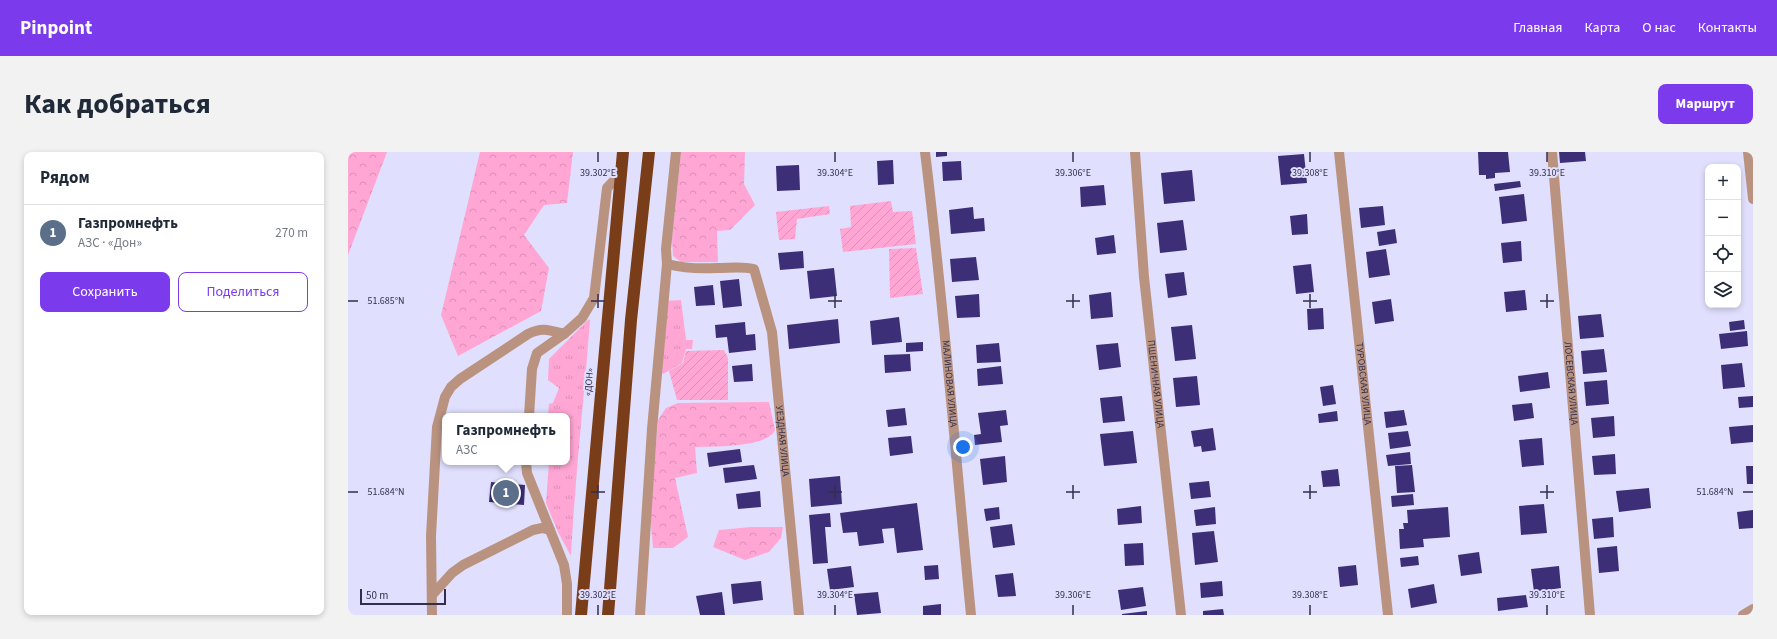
<!DOCTYPE html>
<html lang="ru">
<head>
<meta charset="utf-8">
<style>
	body { margin:0; font-family:"Source Sans 3",sans-serif; background:#f2f2f3; color:#1f2937 }
	.controls { position:absolute; right:12px; top:12px; display:grid; overflow:hidden; border-radius:8px; box-shadow:0 2px 6px #0003 }
	.controls button { width:36px; height:36px; display:grid; place-items:center; padding:0; border:0; border-bottom:1px solid #e0e1e3; background:#fff; color:#1f2937; font:20px sans-serif }
	.scale { position:absolute; left:12px; bottom:10px; width:86px; box-sizing:border-box; padding-left:4px; border:2px solid #322f4c; border-top:0; font-size:11px; line-height:14px; white-space:nowrap; color:#322f4c; -webkit-text-stroke:3px #e0dffd; paint-order:stroke }
	.you { position:absolute; left:615px; top:295px; width:14px; height:14px; margin:-10px; border:3px solid #fff; border-radius:50%; background:#1a73e8; box-shadow:0 0 0 6px #1a73e833 }
	.badge { display:grid; place-items:center; width:26px; height:26px; border-radius:50%; background:#7c3aed; color:#fff; font-size:13px; font-weight:700 }
	.pin { position:absolute; translate:-50% -50%; border:2px solid #fff; box-shadow:0 1px 4px #0006 }
	.popup { position:absolute; left:94px; top:261px; width:128px; height:52px; box-sizing:border-box; display:grid; place-content:center; border-radius:8px; background:#fff; filter:drop-shadow(0 1px 3px #0005); font-size:13px; white-space:nowrap; color:#747a83 }
	.popup b { font-size:15px; color:#1f2937 }
	.popup::after { content:''; position:absolute; left:50%; top:100%; margin-left:-8px; border:8px solid transparent; border-top-color:#fff }
	.list { margin:0; padding:0; list-style:none }
	h2 { display:flex; justify-content:space-between; align-items:center; height:52px; margin:0; padding:0 16px; font-size:17px }
	h2 small { font-size:13px; font-weight:400; color:#747a83 }
	.list li { display:grid; grid-template-columns:26px 1fr auto; gap:12px; align-items:center; box-sizing:border-box; height:56px; padding:0 16px; border-top:1px solid #e0e1e3 }
	.list b { display:block; font-size:15px; white-space:nowrap }
	.list p { margin:0; font-size:13px; white-space:nowrap; color:#747a83 }
	.list em { font-size:13px; font-style:normal; color:#747a83 }
	.actions { display:flex; gap:8px; padding:12px 16px }
	.actions a { flex:1; padding:9px 0; border:1px solid #7c3aed; border-radius:8px; text-align:center; font-size:14px; color:#7c3aed }
	.actions .main { background:#7c3aed; color:#fff }
	.icon { flex:none; width:22px; height:22px; fill:none; stroke:currentColor; stroke-width:2; stroke-linecap:round; stroke-linejoin:round }
	.map { position:relative; flex:none; width:1405px; height:463px; overflow:hidden; border-radius:8px }
	header { display:flex; align-items:center; gap:24px; box-sizing:border-box; height:56px; padding:0 20px; background:#7c3aed; color:#fff }
	header strong { font-size:19px }
	nav { display:flex; gap:22px; margin-inline-start:auto; font-size:14px }
	.intro { display:flex; align-items:center; justify-content:space-between; box-sizing:border-box; height:96px; padding:0 24px }
	h1 { margin:0; font-size:28px }
	.button { padding:10px 18px; border-radius:8px; background:#7c3aed; color:#fff; font-size:14px; font-weight:700 }
	main { display:flex; gap:24px; padding:0 24px }
	aside { flex:1; background:#fff; border-radius:8px; box-shadow:0 2px 6px #0003 }
	.map>svg:first-child { display:block }
	.grass { fill:url(#grass-tufts) }
	.forest { fill:url(#forest-crowns) }
	.garden { fill:url(#garden-furrows) }
	.building { fill:#3d2e78 }
	.lines { fill:none; stroke-linecap:round; stroke-linejoin:round }
	.minor { stroke:#ba9380; stroke-width:10 }
	.highway { stroke:#7a3d19; stroke-width:12 }
	.ticks { fill:none; stroke:#322f4c; stroke-width:1.5 }
	.labels { text-anchor:middle; dominant-baseline:central; stroke-width:4; stroke-linejoin:round; paint-order:stroke }
	.street-label { font-size:10px; fill:#322f4c; stroke:#e0dffd }
	.ticks-label { font-size:10px; text-anchor:middle; fill:#322f4c; stroke:#e0dffd; stroke-width:4; stroke-linejoin:round; paint-order:stroke }
</style>
</head>
<body>
<header>
<strong>Pinpoint</strong>
<nav><a>Главная</a><a>Карта</a><a>О нас</a><a>Контакты</a></nav>
</header>
<div class="intro"><h1>Как добраться</h1><a class="button">Маршрут</a></div>
<main>
<aside>
<h2>Рядом<small></small></h2>
<ul class="list">
<li><span class="badge" style="background:#5c6f8a">1</span><div><b>Газпромнефть</b><p>АЗС · «Дон»</p></div><em>270 m</em></li>
</ul>
<div class="actions"><a class="main">Сохранить</a><a>Поделиться</a></div>
</aside>
<div class="map">
<svg width="1405" height="463" viewBox="0 0 1405 463">
	<defs>
		<pattern id="grass-tufts" width="24" height="20" patternUnits="userSpaceOnUse"><rect width="24" height="20" fill="#ffa6d4"/><path d="M3 7l-1-3M5 7V3M7 7l1-3M15 17l-1-3M17 17v-4M19 17l1-3" fill="none" stroke="#db8fb8"/></pattern>
		<pattern id="forest-crowns" width="20" height="18" patternUnits="userSpaceOnUse"><rect width="20" height="18" fill="#ffa6d4"/><path d="M2 6a3 3 0 1 1 6 0M12 15a3 3 0 1 1 6 0" fill="none" stroke="#db8fb8"/></pattern>
		<pattern id="garden-furrows" width="10" height="10" patternUnits="userSpaceOnUse"><rect width="10" height="10" fill="#ffa6d4"/><path d="M-1 1l2-2M0 10L10 0M9 11l2-2" fill="none" stroke="#db8fb8"/></pattern>
	</defs>
	<rect width="100%" height="100%" fill="#e0dffd"/>
	<path class="grass" d="M 333,148 L 338,188 L 345,188 L 344,197 L 338,197 L 334,211 L 315,222 L 311,215 L 316,149 Z
		M 241,167 L 242,169 C 236,247 227,325 223,404 L 210,380 L 198,351 L 201,310 L 219,310 L 219,264 L 200,264 L 201,252 L 205,251 L 211,236 L 200,228 L 201,207 Z"/>
	<path class="forest" d="M 0,0 L 39,0 L 0,103 Z
		M 132,0 L 225,0 L 219,51 L 196,53 L 176,83 L 201,116 L 193,159 L 110,204 L 93,163 Z
		M 333,0 L 397,0 L 396,32 L 407,53 L 382,78 L 369,79 L 370,110 L 333,110 L 325,104 L 324,87 Z
		M 421,250 L 427,278 C 419,296 365,294 347,295 L 349,321 L 327,326 L 340,385 L 325,396 L 305,396 L 302,363 L 310,268 L 318,256 L 330,251 Z
		M 403,375 L 435,375 L 433,386 L 421,400 L 397,408 L 365,395 L 371,378 Z"/>
	<path class="garden" d="M 543,49 L 545,60 L 564,59 L 568,92 L 495,100 L 492,77 L 503,75 L 502,54 Z
		M 481,54 L 482,62 L 449,67 L 447,87 L 431,88 L 428,60 Z
		M 568,96 L 575,142 L 542,146 L 541,97 Z
		M 376,198 L 380,206 L 380,248 L 329,248 L 321,219 L 335,211 L 338,199 Z"/>
	<path class="building" d="M 588,0 L 599,0 L 599,4 L 588,5 Z
		M 1130,0 L 1160,0 L 1162,20 L 1147,21 L 1147,26 L 1138,27 L 1138,23 L 1131,23 Z
		M 1211,0 L 1237,0 L 1238,9 L 1212,11 Z
		M 956,2 L 959,31 L 933,33 L 930,4 Z
		M 545,8 L 546,32 L 530,33 L 529,9 Z
		M 613,9 L 614,28 L 595,29 L 594,10 Z
		M 451,13 L 452,38 L 429,39 L 428,14 Z
		M 844,18 L 847,49 L 816,52 L 813,21 Z
		M 1172,29 L 1173,35 L 1147,39 L 1146,32 Z
		M 756,33 L 758,53 L 733,55 L 732,35 Z
		M 1176,42 L 1179,69 L 1154,72 L 1151,45 Z
		M 1035,54 L 1037,73 L 1013,76 L 1011,56 Z
		M 625,55 L 626,67 L 636,66 L 637,79 L 603,82 L 601,58 Z
		M 959,62 L 960,82 L 944,83 L 942,64 Z
		M 835,68 L 839,98 L 812,101 L 809,71 Z
		M 1047,77 L 1049,91 L 1031,94 L 1029,80 Z
		M 766,83 L 768,101 L 749,103 L 747,86 Z
		M 1173,89 L 1174,109 L 1155,111 L 1153,91 Z
		M 1038,97 L 1042,123 L 1021,126 L 1018,100 Z
		M 455,99 L 456,116 L 432,118 L 430,101 Z
		M 628,105 L 631,128 L 604,130 L 602,107 Z
		M 963,112 L 966,140 L 948,142 L 945,114 Z
		M 486,116 L 489,144 L 462,147 L 459,119 Z
		M 836,120 L 839,143 L 820,146 L 817,122 Z
		M 391,127 L 394,154 L 375,156 L 372,129 Z
		M 365,133 L 367,153 L 348,154 L 346,135 Z
		M 1177,138 L 1179,158 L 1158,160 L 1156,140 Z
		M 763,140 L 765,165 L 743,167 L 741,143 Z
		M 631,142 L 632,165 L 609,166 L 607,144 Z
		M 1043,147 L 1046,169 L 1027,172 L 1024,150 Z
		M 975,156 L 976,177 L 960,178 L 959,157 Z
		M 1253,162 L 1256,185 L 1232,187 L 1230,164 Z
		M 551,165 L 554,190 L 524,193 L 522,169 Z
		M 490,167 L 492,191 L 441,197 L 439,173 Z
		M 1396,168 L 1397,177 L 1382,179 L 1381,170 Z
		M 397,170 L 398,183 L 407,182 L 408,198 L 381,201 L 379,185 L 368,186 L 367,173 Z
		M 844,173 L 848,207 L 827,209 L 823,175 Z
		M 1399,179 L 1400,194 L 1373,197 L 1371,182 Z
		M 575,190 L 575,199 L 558,200 L 558,191 Z
		M 651,191 L 653,210 L 629,211 L 628,193 Z
		M 770,191 L 773,215 L 751,218 L 748,193 Z
		M 1256,197 L 1259,220 L 1235,222 L 1233,199 Z
		M 562,202 L 563,219 L 537,221 L 536,203 Z
		M 1394,211 L 1397,235 L 1375,237 L 1373,213 Z
		M 404,212 L 405,229 L 386,230 L 384,214 Z
		M 653,214 L 655,232 L 630,234 L 629,217 Z
		M 1200,220 L 1202,236 L 1172,240 L 1170,224 Z
		M 849,224 L 852,253 L 828,255 L 825,226 Z
		M 1259,228 L 1261,252 L 1238,254 L 1236,230 Z
		M 985,233 L 988,252 L 975,254 L 972,235 Z
		M 774,244 L 777,269 L 755,271 L 752,246 Z
		M 1405,244 L 1405,255 L 1391,256 L 1390,245 Z
		M 1184,251 L 1186,266 L 1166,269 L 1164,253 Z
		M 557,256 L 559,273 L 540,275 L 538,258 Z
		M 658,258 L 660,273 L 652,274 L 654,290 L 627,293 L 626,283 L 633,282 L 630,261 Z
		M 1056,258 L 1059,273 L 1038,276 L 1036,260 Z
		M 989,259 L 990,269 L 971,271 L 970,262 Z
		M 1266,264 L 1267,284 L 1245,286 L 1243,266 Z
		M 1405,273 L 1405,290 L 1383,292 L 1381,275 Z
		M 865,276 L 868,298 L 854,300 L 853,294 L 846,295 L 843,279 Z
		M 785,279 L 789,311 L 756,314 L 752,282 Z
		M 1060,279 L 1063,294 L 1042,297 L 1040,281 Z
		M 563,284 L 565,301 L 542,304 L 540,286 Z
		M 1194,286 L 1196,313 L 1174,315 L 1171,288 Z
		M 392,297 L 394,310 L 361,315 L 359,301 Z
		M 1062,300 L 1063,312 L 1040,314 L 1038,303 Z
		M 1267,302 L 1268,322 L 1246,323 L 1244,304 Z
		M 657,304 L 659,330 L 635,333 L 632,307 Z
		M 406,313 L 409,327 L 377,331 L 375,316 Z
		M 1064,313 L 1067,340 L 1049,341 L 1047,314 Z
		M 1398,314 L 1405,314 L 1405,332 L 1399,332 Z
		M 990,317 L 992,334 L 975,335 L 973,319 Z
		M 492,324 L 494,352 L 463,355 L 461,327 Z
		M 861,329 L 863,345 L 843,347 L 841,331 Z
		M 143,330 L 177,333 L 176,353 L 141,350 Z
		M 1301,336 L 1303,356 L 1271,360 L 1268,339 Z
		M 412,339 L 413,355 L 390,357 L 388,342 Z
		M 1065,342 L 1066,353 L 1044,355 L 1043,344 Z
		M 569,351 L 575,398 L 549,401 L 546,376 L 534,377 L 536,391 L 511,394 L 509,380 L 495,381 L 492,361 Z
		M 1196,352 L 1199,381 L 1173,383 L 1171,354 Z
		M 793,354 L 794,371 L 770,373 L 769,357 Z
		M 651,355 L 652,367 L 638,369 L 636,357 Z
		M 867,355 L 868,372 L 848,374 L 846,358 Z
		M 1100,355 L 1102,385 L 1075,387 L 1076,395 L 1052,397 L 1051,377 L 1056,377 L 1055,371 L 1060,371 L 1059,358 Z
		M 1405,358 L 1405,376 L 1391,377 L 1389,360 Z
		M 482,361 L 483,375 L 477,375 L 480,411 L 465,412 L 461,363 Z
		M 1265,365 L 1266,385 L 1246,387 L 1244,367 Z
		M 664,372 L 667,393 L 645,396 L 642,375 Z
		M 866,379 L 870,410 L 847,413 L 844,381 Z
		M 795,391 L 796,413 L 777,414 L 776,392 Z
		M 1269,394 L 1271,419 L 1251,421 L 1249,396 Z
		M 1131,400 L 1134,421 L 1113,424 L 1110,403 Z
		M 1070,404 L 1071,413 L 1053,415 L 1052,406 Z
		M 590,413 L 591,427 L 577,428 L 576,414 Z
		M 1008,413 L 1010,433 L 992,435 L 990,415 Z
		M 503,414 L 506,435 L 482,438 L 479,417 Z
		M 1211,414 L 1213,436 L 1186,440 L 1183,417 Z
		M 665,421 L 668,444 L 650,445 L 647,423 Z
		M 413,429 L 415,448 L 385,452 L 383,432 Z
		M 874,429 L 875,444 L 853,446 L 852,431 Z
		M 1086,432 L 1089,451 L 1063,456 L 1060,437 Z
		M 795,435 L 798,454 L 773,458 L 770,438 Z
		M 374,440 L 377,463 L 352,463 L 348,444 Z
		M 530,440 L 533,461 L 509,463 L 506,442 Z
		M 1178,443 L 1180,455 L 1150,459 L 1149,446 Z
		M 593,452 L 593,463 L 575,463 L 575,454 Z
		M 875,457 L 876,463 L 855,463 L 855,459 Z
		M 799,459 L 799,463 L 774,463 L 774,462 Z"/>
	<g class="lines">
		<g class="minor">
			<path id="s1" d="M 328,0 L 318,97 L 319,112 C 335,116 352,117 369,116 C 382,116 393,114 406,117 L 424,180 L 451,463"/>
			<path id="s2" d="M 577,0 C 596,154 608,309 623,463"/>
			<path id="s3" d="M 787,0 L 796,125 L 833,463"/>
			<path id="s4" d="M 991,0 L 1040,463"/>
			<path id="s5" d="M 1204,0 L 1242,463"/>
			<path d="M 1400,0 L 1405,47"/>
			<path d="M 181,264 L 184,217 L 189,201 L 216,182 L 234,166 L 246,146 L 259,36 L 273,21"/>
			<path d="M 178,310 L 179,321 L 216,413 L 219,432 L 219,463"/>
			<path d="M 85,442 L 104,421 L 115,413 L 185,378 L 194,376 L 202,378"/>
			<path d="M 84,463 L 83,384 L 89,275 L 97,245 L 103,235 L 112,227 L 180,182 C 194,175 201,178 216,182"/>
			<path d="M 292,463 L 304,277 L 319,112"/>
			<path d="M 1395,463 L 1405,457"/>
		</g>
		<path class="highway" d="M 233,463 L 275,0
			M 260,463 L 283,168 L 301,0"/>
	</g>
	<path class="ticks" d="M 250,0 L 250,10M 487,0 L 487,10M 725,0 L 725,10M 962,0 L 962,10M 1199,0 L 1199,10M 250,142 L 250,156M 487,142 L 487,156M 725,142 L 725,156M 962,142 L 962,156M 1199,142 L 1199,156M 0,149 L 10,149M 243,149 L 257,149M 480,149 L 494,149M 718,149 L 732,149M 955,149 L 969,149M 1192,149 L 1206,149M 250,333 L 250,347M 487,333 L 487,347M 725,333 L 725,347M 962,333 L 962,347M 1199,333 L 1199,347M 0,340 L 10,340M 243,340 L 257,340M 480,340 L 494,340M 718,340 L 732,340M 955,340 L 969,340M 1192,340 L 1206,340M 1395,340 L 1405,340M 250,453 L 250,463M 487,453 L 487,463M 725,453 L 725,463M 962,453 L 962,463M 1199,453 L 1199,463"/>
	<g class="labels">
		<g class="street-label">
			<text transform="translate(241 230) rotate(-85)">«ДОН»</text>
			<text stroke="none"><textPath href="#s2" startOffset="233">МАЛИНОВАЯ УЛИЦА</textPath></text>
			<text stroke="none"><textPath href="#s3" startOffset="233">ПШЕНИЧНАЯ УЛИЦА</textPath></text>
			<text stroke="none"><textPath href="#s4" startOffset="233">ТУРОВСКАЯ УЛИЦА</textPath></text>
			<text stroke="none"><textPath href="#s5" startOffset="232">ЛОСЕВСКАЯ УЛИЦА</textPath></text>
			<text stroke="none"><textPath href="#s1" startOffset="375">УЕЗДНАЯ УЛИЦА</textPath></text>
		</g>
	</g>
	<g class="ticks-label">
		<text x="250" y="24">39.302°E</text>
		<text x="487" y="24">39.304°E</text>
		<text x="725" y="24">39.306°E</text>
		<text x="962" y="24">39.308°E</text>
		<text x="1199" y="24">39.310°E</text>
		<text x="38" y="152">51.685°N</text>
		<text x="38" y="343">51.684°N</text>
		<text x="1367" y="343">51.684°N</text>
		<text x="250" y="446">39.302°E</text>
		<text x="487" y="446">39.304°E</text>
		<text x="725" y="446">39.306°E</text>
		<text x="962" y="446">39.308°E</text>
		<text x="1199" y="446">39.310°E</text>
	</g>
</svg>
<div class="controls">
<button>+</button>
<button>−</button>
<button><svg class="icon" aria-label="locate" viewBox="0 0 24 24"><circle cx="12" cy="12" r="6"/><path d="M12 2v4M12 18v4M2 12h4M18 12h4"/></svg></button>
<button><svg class="icon" aria-label="layers" viewBox="0 0 24 24"><path d="M12 4l9 5-9 5-9-5zM3 14l9 5 9-5"/></svg></button>
</div>
<div class="scale">50 m</div>
<div class="you"></div>
<div class="pin badge" style="left:158px;top:341px;background:#5c6f8a">1</div>
<div class="popup"><b>Газпромнефть</b>АЗС</div>
</div>
</main>
</body>
</html>
